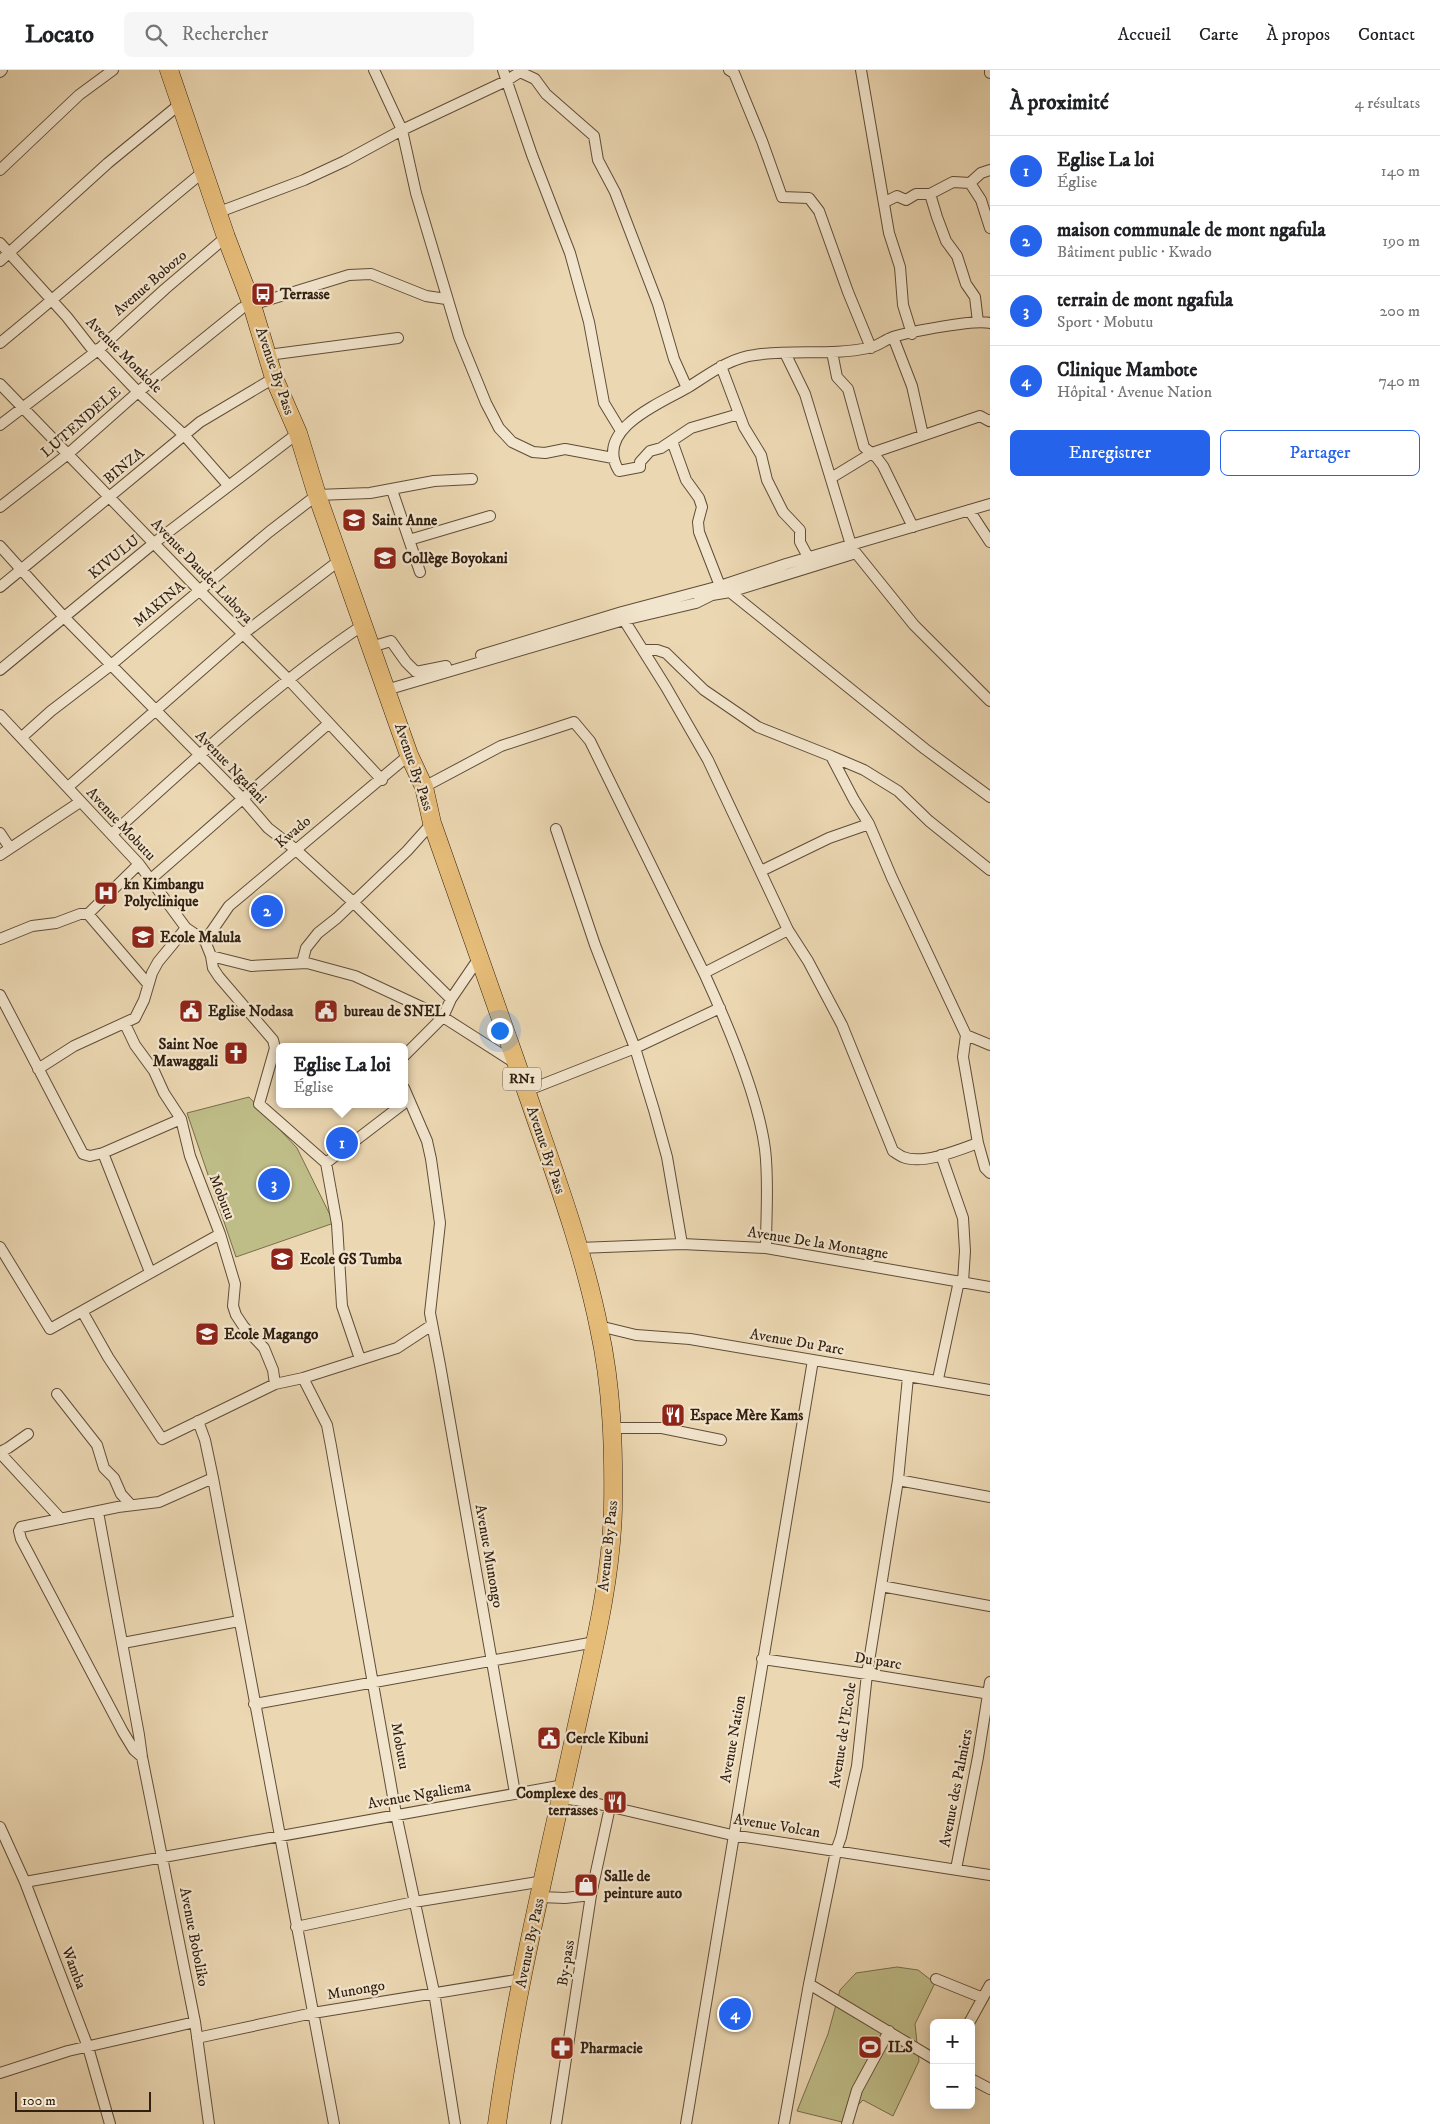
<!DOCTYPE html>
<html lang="fr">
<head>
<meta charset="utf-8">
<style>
	body { margin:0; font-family:"IM FELL DW Pica",serif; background:#f6f6f6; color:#202124 }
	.controls { position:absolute; right:15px; bottom:15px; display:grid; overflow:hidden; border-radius:8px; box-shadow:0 2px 12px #0003 }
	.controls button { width:45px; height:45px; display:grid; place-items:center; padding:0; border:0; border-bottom:1px solid #e0e0e0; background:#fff; color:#202124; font:25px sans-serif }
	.scale { position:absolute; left:15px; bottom:12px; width:136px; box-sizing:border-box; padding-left:5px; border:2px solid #311f10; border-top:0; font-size:14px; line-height:18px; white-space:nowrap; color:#311f10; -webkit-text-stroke:4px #f2e5cd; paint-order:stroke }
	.you { position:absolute; left:499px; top:960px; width:18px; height:18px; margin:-12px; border:4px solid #fff; border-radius:50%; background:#1a73e8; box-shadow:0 0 0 8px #1a73e833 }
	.badge { display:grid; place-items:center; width:32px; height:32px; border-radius:50%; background:#2563eb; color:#fff; font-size:16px; font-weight:700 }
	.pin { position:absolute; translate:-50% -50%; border:2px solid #fff; box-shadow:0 1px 5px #0006 }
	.popup { position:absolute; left:276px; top:973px; width:132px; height:65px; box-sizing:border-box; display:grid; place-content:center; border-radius:8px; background:#fff; filter:drop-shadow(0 1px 4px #0005); font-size:16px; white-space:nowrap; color:#757577 }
	.popup b { font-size:19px; color:#202124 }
	.popup::after { content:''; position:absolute; left:50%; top:100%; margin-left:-10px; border:10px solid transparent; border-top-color:#fff }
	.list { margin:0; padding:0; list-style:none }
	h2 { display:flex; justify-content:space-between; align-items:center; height:65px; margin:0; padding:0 20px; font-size:21px }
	h2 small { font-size:16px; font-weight:400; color:#757577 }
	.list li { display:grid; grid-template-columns:32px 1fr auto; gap:15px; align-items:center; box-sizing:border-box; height:70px; padding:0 20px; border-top:1px solid #e0e0e0 }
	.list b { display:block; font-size:19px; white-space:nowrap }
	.list p { margin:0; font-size:16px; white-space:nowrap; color:#757577 }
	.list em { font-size:16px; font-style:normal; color:#757577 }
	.actions { display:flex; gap:10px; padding:15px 20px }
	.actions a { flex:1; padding:11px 0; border:1px solid #2563eb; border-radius:8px; text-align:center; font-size:18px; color:#2563eb }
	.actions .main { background:#2563eb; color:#fff }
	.icon { flex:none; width:28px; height:28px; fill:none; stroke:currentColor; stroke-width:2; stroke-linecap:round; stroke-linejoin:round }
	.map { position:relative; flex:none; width:990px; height:2054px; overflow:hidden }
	header { display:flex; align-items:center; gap:30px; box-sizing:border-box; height:70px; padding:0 25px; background:#fff; border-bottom:1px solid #e0e0e0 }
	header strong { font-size:24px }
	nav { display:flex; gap:28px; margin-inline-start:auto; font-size:18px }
	.search { width:350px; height:45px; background:#f6f6f6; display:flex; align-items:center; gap:12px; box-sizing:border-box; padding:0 18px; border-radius:8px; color:#757577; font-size:19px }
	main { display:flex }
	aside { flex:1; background:#fff }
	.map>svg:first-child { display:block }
	.green { fill:#bebc87; stroke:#786e4c }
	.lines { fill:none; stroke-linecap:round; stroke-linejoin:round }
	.minor-casing { stroke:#604d38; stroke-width:12 }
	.trunk-casing { stroke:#311f10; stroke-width:19 }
	.minor { stroke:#f2e5cd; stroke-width:10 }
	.trunk { stroke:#e6bc79; stroke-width:18 }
	.labels { text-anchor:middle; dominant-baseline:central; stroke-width:4.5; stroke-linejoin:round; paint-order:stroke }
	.shield { fill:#f2e5cd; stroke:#6b5a49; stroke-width:1 }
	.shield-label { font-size:14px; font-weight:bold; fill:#311f10 }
	.street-label { font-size:15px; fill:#311f10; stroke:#f2e5cd }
	.poi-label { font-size:15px; font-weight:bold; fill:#311f10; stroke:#f2e5cd; text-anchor:start }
</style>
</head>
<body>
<header>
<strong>Locato</strong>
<div class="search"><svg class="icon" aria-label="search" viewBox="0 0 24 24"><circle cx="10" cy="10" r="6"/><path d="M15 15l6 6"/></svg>Rechercher</div>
<nav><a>Accueil</a><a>Carte</a><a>À propos</a><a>Contact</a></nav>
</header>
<main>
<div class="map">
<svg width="990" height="2054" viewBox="0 0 990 2054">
	<rect width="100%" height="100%" fill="#ebd7b2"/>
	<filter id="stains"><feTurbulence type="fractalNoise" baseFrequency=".004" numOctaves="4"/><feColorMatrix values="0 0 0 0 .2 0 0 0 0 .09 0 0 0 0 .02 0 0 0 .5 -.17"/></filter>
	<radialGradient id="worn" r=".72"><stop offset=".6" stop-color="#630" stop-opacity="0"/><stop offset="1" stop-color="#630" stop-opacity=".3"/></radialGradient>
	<path class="green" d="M 249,1027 L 297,1078 L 334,1153 L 236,1187 L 187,1043 Z
		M 897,1897 L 918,1900 L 935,1913 L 915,1954 L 919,1991 L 893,2046 L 863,2030 L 842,2052 L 797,2041 L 828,1964 L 840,1920 L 856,1903 Z"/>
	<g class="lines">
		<g class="minor-casing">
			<path id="minor" d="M 374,0 L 402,60 L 416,123 L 459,267 L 486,333 L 499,358 L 512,372 L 533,382 L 545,383 L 565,379 L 613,388
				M 503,0 L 532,85 L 570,183 L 589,252 L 604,333 L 621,361
				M 729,0 L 734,3 L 762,71 L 782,127 L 809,128 L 819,141 L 848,222 L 871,278
				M 861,0 L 889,163 L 900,197 L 903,235 L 912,264
				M 990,0 L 990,3
				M 0,2 L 2,0
				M 0,100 L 79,25 L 113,0
				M 990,100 L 981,103 L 970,113 L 981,130 L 990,158
				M 930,124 L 937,147 L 946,171 L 957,186 L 966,214 L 975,227 L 978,252
				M 885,132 L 897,126 L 906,130 L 916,124 L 930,124 L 953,112 L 970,113
				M 219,142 L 304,110 L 345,91 L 402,60 L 506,11 L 520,2 L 535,9 L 546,24 L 594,66 L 598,90 L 615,122 L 658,234 L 674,289 L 687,318
				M 0,173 L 67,247 L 92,279 L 98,280 L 138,322 L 185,366 L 228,415
				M 0,191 L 108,93 L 180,34
				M 893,267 L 912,316 L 923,365
				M 0,273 C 69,217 134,158 203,102
				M 832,282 L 837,307 L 848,319 L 864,377 L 877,388 L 883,396 L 913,457
				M 785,283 L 805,324 L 851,475
				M 268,285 L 398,268
				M 721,296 L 744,357 L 761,385 L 767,410 L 783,442 L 800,460 L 800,472 L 808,487
				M 0,314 L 199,520 L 288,609 L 382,710
				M 739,344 L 691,358 L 661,378 L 650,381 L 640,392 L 640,397 L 619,401 C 593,360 660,333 687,318 C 708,305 729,288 755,285 C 792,279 831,286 868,278 C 877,277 884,270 893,267 C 909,262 975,249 990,253
				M 0,355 L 98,280 L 165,219 L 226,167
				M 672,371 L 686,410 L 699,428 L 702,437 L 698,452 L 699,462 L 720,516
				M 831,408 L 872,383 L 980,346 L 989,351 L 990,350
				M 392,420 L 420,502
				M 0,437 L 68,384 L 138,322 L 242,238 L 349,205 L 371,204 L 426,226 L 446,229
				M 969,440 L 990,472
				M 409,470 L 490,446
				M 0,476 L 64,547 L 243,729 L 268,758 L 295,779 L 353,832 L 451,929
				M 0,517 L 200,352 L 274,308
				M 730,522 L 925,679 L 990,727
				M 624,550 L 666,617 L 708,690 L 788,860 L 808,891 L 842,955 L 893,1081 C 896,1083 900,1086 903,1087 C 923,1095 959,1080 978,1073
				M 371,577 L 391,571 L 406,592 L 416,602 L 446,596
				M 643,580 L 657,580 L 666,583 L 704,620 L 758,657 L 831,686 L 854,730 L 869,754 L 892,808 L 966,965 L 963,987 L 978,1073 L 985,1098 L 990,1103
				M 481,585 L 622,542 L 720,516 L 786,494 L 990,434
				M 0,600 L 154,473 L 298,363
				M 386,620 L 624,550 L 696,533 L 712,525 L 730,522 L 856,483 L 914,555 L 990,631
				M 0,645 L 139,794 L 186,858 L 205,871 L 211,886 L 251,896 L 307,893 L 355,906 L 443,947 L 515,993
				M 22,667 L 51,641 L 111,595 L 269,462 L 317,425 L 370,423 L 434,411 L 472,409
				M 831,686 L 864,700 L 898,721 L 929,751 L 990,800
				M 68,717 L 243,564 L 340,490
				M 424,717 L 501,676 L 574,652 L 590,671 L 704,903 C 727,953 758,1025 765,1079 C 769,1111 766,1145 766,1178
				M 556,759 L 595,875 L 635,978 L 654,1040 L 667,1087 L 682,1174
				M 0,763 L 10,778
				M 112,764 C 193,691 272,616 363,555
				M 0,785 L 80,732
				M 761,801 L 829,768 L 869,754
				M 151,809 L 328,654
				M 88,844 L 148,914
				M 0,869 L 32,856 L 56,853 L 80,844 L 88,844 L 139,794
				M 205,871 L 229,836 L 409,685
				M 211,886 L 213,898 L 219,907 L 273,970 L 275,978 L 259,1034 L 326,1093 L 337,1154 L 342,1236 L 360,1289
				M 302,893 L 306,878 L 318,863 L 337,848 L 407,781 L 432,753
				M 704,903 L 788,860
				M 0,925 L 83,1084 L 90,1086 L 103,1083 L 181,1049
				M 125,954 L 135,975 L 154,1001 L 164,1023 L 181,1049 L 190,1086 L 220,1164 L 235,1214 L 233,1236 L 236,1245 L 244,1257 L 264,1278 L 273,1300 L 275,1314
				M 966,965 L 990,975
				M 404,986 L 443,947 L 451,929 L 479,888
				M 38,999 L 74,976 L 135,948 L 144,930 L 152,903 L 158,892 L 186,858
				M 404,1018 L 427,1071 L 431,1089 L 440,1153 L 430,1243 L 440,1295 L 515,1723
				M 526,1021 L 635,978 L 720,938
				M 103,1083 L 150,1202
				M 941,1085 L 963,1148 L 965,1181 L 963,1212
				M 326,1093 L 403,1034
				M 0,1177 L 50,1259 L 220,1164
				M 579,1178 L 682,1174 L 766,1178 L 990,1217
				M 82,1241 L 108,1287 L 162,1369 L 275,1314 L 303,1308 L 397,1278 L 432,1255
				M 599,1256 L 636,1265 L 690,1269 L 990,1320
				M 303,1308 L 327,1355 L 331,1376 L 396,1744 L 434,1922 L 455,2054
				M 938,1309 L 959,1211
				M 57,1324 L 97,1375 L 104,1398 L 114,1408 L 121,1424 L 131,1435
				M 198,1351 L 205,1370 L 213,1408 L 334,2054
				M 612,1358 L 662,1358 L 721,1370
				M 0,1382 L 8,1378 L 28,1364
				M 0,1383 L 61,1449
				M 898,1410 L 990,1427
				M 98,1442 L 139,1665 L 142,1687 L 195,1952 L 209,2054
				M 881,1516 L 990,1536
				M 123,1573 L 239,1551
				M 762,1589 L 867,1604 L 990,1624
				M 254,1634 L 595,1572
				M 142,1687 L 134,1680 L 123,1662 L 21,1469 L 19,1461 L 21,1457 L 26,1456 L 118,1437 L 159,1432 L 213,1408
				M 561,1728 L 590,1732 L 732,1765 L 990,1805
				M 0,1757 L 25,1812 L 88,1977 L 110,2054
				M 956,1799 L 978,1687 L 990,1612
				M 25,1812 L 564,1715
				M 540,1827 L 565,1828 L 591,1825
				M 296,1857 L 414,1832 L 544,1811
				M 936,1909 L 983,1928
				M 809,1914 L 934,1989
				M 969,1953 L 990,1915
				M 197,1968 L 313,1943 L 522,1909
				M 0,2003 L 68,1981 L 195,1952
				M 971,2009 L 990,2019
				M 556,2054 L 591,1825 L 610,1737
				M 686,2054 L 813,1290
				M 784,2054 L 809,1914 L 836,1781 L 841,1767 L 857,1696 L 867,1604 L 898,1410 L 908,1307
				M 847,2054 L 857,2020 L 889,1961"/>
		</g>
		<g class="trunk-casing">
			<path id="trunk" d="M 169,0 L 226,167 L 252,235 L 274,308 L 298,363 L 317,425 L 409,685 L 424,717 L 432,753 C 464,844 496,935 528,1026 C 554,1102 583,1179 599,1258 C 612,1317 614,1378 613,1439 C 611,1515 591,1590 575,1664 C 547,1793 515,1923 497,2054"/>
		</g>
		<use href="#minor" class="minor"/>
		<use href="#trunk" class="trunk"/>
	</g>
	<defs>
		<g id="bus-square" transform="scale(1.25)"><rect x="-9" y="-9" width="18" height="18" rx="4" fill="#8f2418" stroke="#f2e5cd"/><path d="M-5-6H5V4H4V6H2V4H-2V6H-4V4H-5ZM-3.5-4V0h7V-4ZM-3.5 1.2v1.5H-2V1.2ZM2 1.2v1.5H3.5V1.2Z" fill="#fff"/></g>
		<g id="school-square" transform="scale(1.25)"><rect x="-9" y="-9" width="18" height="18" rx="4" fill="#8f2418" stroke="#f2e5cd"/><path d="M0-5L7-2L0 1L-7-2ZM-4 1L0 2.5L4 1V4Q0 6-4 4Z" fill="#fff"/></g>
		<g id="hospital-square" transform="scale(1.25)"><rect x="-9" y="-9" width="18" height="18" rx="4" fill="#8f2418" stroke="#f2e5cd"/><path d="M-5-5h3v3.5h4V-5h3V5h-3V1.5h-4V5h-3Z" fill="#fff"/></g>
		<g id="civic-square" transform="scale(1.25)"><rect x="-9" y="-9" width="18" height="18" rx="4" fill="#8f2418" stroke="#f2e5cd"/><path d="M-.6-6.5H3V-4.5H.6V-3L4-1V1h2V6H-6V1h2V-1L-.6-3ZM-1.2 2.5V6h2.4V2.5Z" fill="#fff"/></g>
		<g id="church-square" transform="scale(1.25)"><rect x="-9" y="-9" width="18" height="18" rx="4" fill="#8f2418" stroke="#f2e5cd"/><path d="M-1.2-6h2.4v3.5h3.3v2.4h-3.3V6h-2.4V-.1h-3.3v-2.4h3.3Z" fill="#fff"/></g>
		<g id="restaurant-square" transform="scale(1.25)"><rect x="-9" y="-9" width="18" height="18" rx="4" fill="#8f2418" stroke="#f2e5cd"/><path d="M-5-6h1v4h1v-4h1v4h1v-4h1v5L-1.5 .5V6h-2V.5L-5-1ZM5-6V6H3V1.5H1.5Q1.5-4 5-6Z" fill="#fff"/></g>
		<g id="shop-square" transform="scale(1.25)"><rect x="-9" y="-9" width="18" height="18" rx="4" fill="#8f2418" stroke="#f2e5cd"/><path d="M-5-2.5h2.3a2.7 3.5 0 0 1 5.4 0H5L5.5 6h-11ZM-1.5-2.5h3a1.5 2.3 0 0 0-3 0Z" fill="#fff"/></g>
		<g id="stadium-square" transform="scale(1.25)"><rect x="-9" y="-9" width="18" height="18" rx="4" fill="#8f2418" stroke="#f2e5cd"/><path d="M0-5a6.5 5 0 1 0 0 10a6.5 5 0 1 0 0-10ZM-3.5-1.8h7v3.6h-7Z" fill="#fff"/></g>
		<g id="pharmacy-square" transform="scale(1.25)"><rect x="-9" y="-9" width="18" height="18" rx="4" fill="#8f2418" stroke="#f2e5cd"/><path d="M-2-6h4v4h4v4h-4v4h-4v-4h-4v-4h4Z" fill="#fff"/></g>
	</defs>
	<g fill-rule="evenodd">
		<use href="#bus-square" x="263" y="224"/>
		<use href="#school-square" x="354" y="450"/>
		<use href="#school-square" x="385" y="488"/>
		<use href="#hospital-square" x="106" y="823"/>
		<use href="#school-square" x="143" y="867"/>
		<use href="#civic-square" x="191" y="941"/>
		<use href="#civic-square" x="326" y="941"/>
		<use href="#church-square" x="236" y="983"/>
		<use href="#school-square" x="282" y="1189"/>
		<use href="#school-square" x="207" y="1264"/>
		<use href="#restaurant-square" x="673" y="1345"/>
		<use href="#civic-square" x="549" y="1668"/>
		<use href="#restaurant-square" x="615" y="1732"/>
		<use href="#shop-square" x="586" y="1815"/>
		<use href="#stadium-square" x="870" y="1977"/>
		<use href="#pharmacy-square" x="562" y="1978"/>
	</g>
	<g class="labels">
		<rect class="shield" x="503" y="997.5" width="38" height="23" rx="4"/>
		<g class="shield-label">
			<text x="522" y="1009">RN1</text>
		</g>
		<g class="street-label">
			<text transform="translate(150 213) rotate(-41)">Avenue Bobozo</text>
			<text transform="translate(124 285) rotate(45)">Avenue Monkole</text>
			<text transform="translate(275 301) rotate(71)">Avenue By Pass</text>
			<text transform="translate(81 352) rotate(-41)">LUTENDELE</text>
			<text transform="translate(124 396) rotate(-40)">BINZA</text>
			<text transform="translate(114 487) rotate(-39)">KIVULU</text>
			<text transform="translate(202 501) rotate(46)">Avenue Daudet Luboya</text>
			<text transform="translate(159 534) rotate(-40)">MAKINA</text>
			<text transform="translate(231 697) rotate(46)">Avenue Ngafani</text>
			<text transform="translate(414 697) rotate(71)">Avenue By Pass</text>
			<text transform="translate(121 754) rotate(47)">Avenue Mobutu</text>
			<text transform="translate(293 762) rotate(-40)">Kwado</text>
			<text transform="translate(546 1080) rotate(71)">Avenue By Pass</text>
			<text transform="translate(222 1127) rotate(69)">Mobutu</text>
			<text transform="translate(818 1173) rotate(9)">Avenue De la Montagne</text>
			<text transform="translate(797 1272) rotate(10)">Avenue Du Parc</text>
			<text transform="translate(608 1476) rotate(-84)">Avenue By Pass</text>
			<text transform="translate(489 1486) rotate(80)">Avenue Munongo</text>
			<text transform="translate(878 1591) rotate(9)">Du parc</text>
			<text transform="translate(843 1665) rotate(-81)">Avenue de l'Ecole</text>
			<text transform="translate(733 1669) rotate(-80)">Avenue Nation</text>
			<text transform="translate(400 1676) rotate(80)">Mobutu</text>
			<text transform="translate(956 1718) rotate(-79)">Avenue des Palmiers</text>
			<text transform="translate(419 1725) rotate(-10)">Avenue Ngaliema</text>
			<text transform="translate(777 1756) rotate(9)">Avenue Volcan</text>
			<text transform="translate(194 1867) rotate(79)">Avenue Boboliko</text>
			<text transform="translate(530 1873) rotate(-78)">Avenue By Pass</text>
			<text transform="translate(566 1893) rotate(-81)">By-pass</text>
			<text transform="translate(74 1898) rotate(69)">Wamba</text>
			<text transform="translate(356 1920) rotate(-10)">Munongo</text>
		</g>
		<g class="poi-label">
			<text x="280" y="224">Terrasse</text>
			<text x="372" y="450">Saint Anne</text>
			<text x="402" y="488">Collège Boyokani</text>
			<text x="124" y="814">kn Kimbangu<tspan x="124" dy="17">Polyclinique</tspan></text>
			<text x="160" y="867">Ecole Malula</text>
			<text x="208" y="941">Eglise Nodasa</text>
			<text x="344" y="941">bureau de SNEL</text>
			<text x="218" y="974" text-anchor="end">Saint Noe<tspan x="218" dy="17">Mawaggali</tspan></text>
			<text x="300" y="1189">Ecole GS Tumba</text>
			<text x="224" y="1264">Ecole Magango</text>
			<text x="690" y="1345">Espace Mère Kams</text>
			<text x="566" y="1668">Cercle Kibuni</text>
			<text x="598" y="1723" text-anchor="end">Complexe des<tspan x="598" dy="17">terrasses</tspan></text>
			<text x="604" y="1806">Salle de<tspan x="604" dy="17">peinture auto</tspan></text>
			<text x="888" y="1977">ILS</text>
			<text x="580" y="1978">Pharmacie</text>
		</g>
	</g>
	<rect width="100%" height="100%" filter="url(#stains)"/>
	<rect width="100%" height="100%" fill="url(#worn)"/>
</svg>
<div class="controls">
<button>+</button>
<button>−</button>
</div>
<div class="scale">100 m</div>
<div class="you"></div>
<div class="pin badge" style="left:342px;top:1073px">1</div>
<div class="popup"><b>Eglise La loi</b>Église</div>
<div class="pin badge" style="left:267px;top:841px">2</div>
<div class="pin badge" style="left:274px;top:1114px">3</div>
<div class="pin badge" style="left:735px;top:1944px">4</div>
</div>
<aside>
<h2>À proximité<small>4 résultats</small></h2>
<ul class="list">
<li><span class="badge">1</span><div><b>Eglise La loi</b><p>Église</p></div><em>140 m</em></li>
<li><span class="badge">2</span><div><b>maison communale de mont ngafula</b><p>Bâtiment public · Kwado</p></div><em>190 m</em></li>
<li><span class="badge">3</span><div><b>terrain de mont ngafula</b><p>Sport · Mobutu</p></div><em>200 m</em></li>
<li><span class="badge">4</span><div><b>Clinique Mambote</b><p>Hôpital · Avenue Nation</p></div><em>740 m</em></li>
</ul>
<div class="actions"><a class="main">Enregistrer</a><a>Partager</a></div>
</aside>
</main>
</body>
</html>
